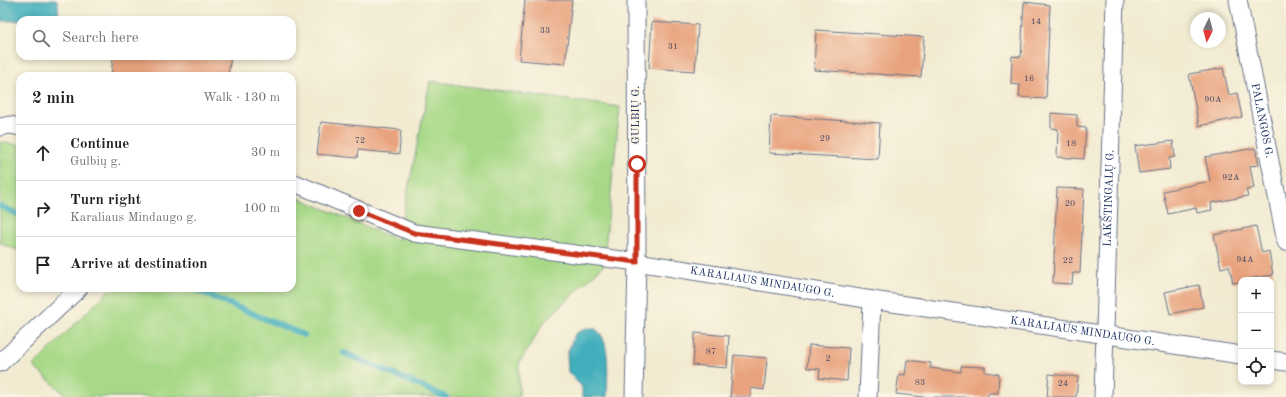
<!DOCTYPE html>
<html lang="en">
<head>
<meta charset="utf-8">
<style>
	body { margin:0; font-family:"Old Standard TT",serif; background:#f6f6f6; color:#202124 }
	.controls { position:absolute; right:12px; bottom:12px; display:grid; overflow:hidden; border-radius:8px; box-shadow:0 2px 6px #0003 }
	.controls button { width:36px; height:36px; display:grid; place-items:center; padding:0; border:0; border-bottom:1px solid #e0e0e0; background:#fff; color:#202124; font:20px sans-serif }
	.compass { position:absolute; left:1190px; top:12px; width:36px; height:36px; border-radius:50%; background:#fff; box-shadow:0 2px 6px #0003; rotate:186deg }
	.stop { position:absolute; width:12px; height:12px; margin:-9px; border:3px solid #c8321e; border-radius:50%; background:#fff }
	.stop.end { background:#c8321e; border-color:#fff; box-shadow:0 1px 4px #0008 }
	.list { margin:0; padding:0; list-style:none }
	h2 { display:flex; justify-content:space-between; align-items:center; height:52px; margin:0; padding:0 16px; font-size:17px }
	h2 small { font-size:13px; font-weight:400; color:#757577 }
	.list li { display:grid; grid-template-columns:26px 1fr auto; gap:12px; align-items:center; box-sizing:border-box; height:56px; padding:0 16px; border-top:1px solid #e0e0e0 }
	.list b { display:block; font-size:15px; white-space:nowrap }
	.list p { margin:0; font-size:13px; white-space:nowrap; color:#757577 }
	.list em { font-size:13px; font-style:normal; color:#757577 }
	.icon { flex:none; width:22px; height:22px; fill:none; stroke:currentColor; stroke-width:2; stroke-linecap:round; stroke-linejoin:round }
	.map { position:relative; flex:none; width:1286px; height:397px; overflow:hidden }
	.search { position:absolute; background:#fff; box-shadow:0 2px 6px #0003; left:16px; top:16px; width:280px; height:44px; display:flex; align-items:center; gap:10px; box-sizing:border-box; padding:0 14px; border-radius:12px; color:#757577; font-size:15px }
	.panel { position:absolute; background:#fff; box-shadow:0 2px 6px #0003; left:16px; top:72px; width:280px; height:220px; border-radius:12px }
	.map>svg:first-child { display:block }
	.green { fill:#a8d988; stroke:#628473 }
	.water { fill:#3faebb; stroke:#2d6e8c }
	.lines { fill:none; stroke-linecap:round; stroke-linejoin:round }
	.stream { stroke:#3faebb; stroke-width:6 }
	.building { fill:#e8a27d }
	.street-casing { stroke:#667187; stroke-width:19 }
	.street { stroke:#fff; stroke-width:17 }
	.route { stroke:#c8321e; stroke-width:5 }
	.labels { text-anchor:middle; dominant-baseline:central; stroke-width:3; stroke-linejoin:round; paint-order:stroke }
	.number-label { font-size:9px; fill:#4e4c66 }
	.street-label { font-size:11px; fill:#1b2f5e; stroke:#fcf5e5 }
</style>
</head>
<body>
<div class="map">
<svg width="1286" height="397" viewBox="0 0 1286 397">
	<rect width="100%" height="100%" fill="#fcf5e5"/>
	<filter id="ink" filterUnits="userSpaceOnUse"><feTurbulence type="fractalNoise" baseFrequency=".025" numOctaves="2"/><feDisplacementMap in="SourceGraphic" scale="8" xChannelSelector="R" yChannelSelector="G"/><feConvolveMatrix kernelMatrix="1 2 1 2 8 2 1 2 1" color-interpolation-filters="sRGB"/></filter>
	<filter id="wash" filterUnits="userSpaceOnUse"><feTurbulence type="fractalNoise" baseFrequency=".012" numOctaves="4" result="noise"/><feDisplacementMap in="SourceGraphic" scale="16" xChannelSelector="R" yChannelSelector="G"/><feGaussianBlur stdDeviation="0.9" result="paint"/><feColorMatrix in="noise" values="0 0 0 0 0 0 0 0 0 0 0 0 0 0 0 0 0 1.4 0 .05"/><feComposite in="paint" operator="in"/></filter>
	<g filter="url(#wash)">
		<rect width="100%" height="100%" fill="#f2ebd2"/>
		<path class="green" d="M 430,81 L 620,107 L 603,266 L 545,321 L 519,363 L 519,397 L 68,397 L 33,366 L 111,288 L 292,288 L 292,195 L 398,240 Z
			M 0,142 L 20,145 L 20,251 L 0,243 Z"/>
		<path class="water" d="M 0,0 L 57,0 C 59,7 59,13 56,20 L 0,21 Z
			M 586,328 C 589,328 592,328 595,329 C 612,337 607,381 607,397 L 582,397 L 582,387 L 568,372 L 567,354 L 575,334 Z"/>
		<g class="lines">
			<path class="stream" d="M 0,206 L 20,215
				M 191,288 L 304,335
				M 344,353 L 446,397"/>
		</g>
		<g id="blocks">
			<path class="building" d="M 525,0 L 572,0 L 565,64 L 519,60 Z
				M 1024,2 L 1050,5 L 1046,99 L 1019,97 L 1020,85 L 1011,84 L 1012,56 L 1021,57 Z
				M 652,22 L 698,25 L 695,71 L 649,68 Z
				M 816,30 L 924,37 L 921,77 L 814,70 Z
				M 113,56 L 231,56 L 228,76 L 111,76 Z
				M 1223,68 L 1229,95 L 1237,93 L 1242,117 L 1199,126 L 1189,74 Z
				M 1051,113 L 1077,115 L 1077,127 L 1086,128 L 1084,159 L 1057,157 L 1058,129 L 1051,128 Z
				M 771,116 L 880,123 L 878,159 L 769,153 Z
				M 321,122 L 401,130 L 399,154 L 358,150 L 357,158 L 317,154 Z
				M 1173,141 L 1175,157 L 1169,158 L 1170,169 L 1139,173 L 1135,146 Z
				M 1255,148 L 1259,165 L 1250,166 L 1254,188 L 1246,190 L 1248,196 L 1211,203 L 1212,210 L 1197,213 L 1196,208 L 1168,214 L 1163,191 L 1210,181 L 1205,157 Z
				M 1057,188 L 1084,189 L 1080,273 L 1073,273 L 1072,284 L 1053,283 Z
				M 1256,226 L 1262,253 L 1269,251 L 1273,275 L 1241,280 L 1241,282 L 1233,283 L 1229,266 L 1221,268 L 1214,235 Z
				M 1199,285 L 1203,307 L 1170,314 L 1165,292 Z
				M 695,333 L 729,336 L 727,368 L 693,365 Z
				M 809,345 L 849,348 L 847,381 L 819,378 L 820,369 L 807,368 Z
				M 734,355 L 767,358 L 764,390 L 751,388 L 751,397 L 730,397 Z
				M 907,360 L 931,363 L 930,368 L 961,372 L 961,366 L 985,367 L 985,372 L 999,374 L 998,393 L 988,393 L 988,397 L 924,397 L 896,394 L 899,374 L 905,375 Z
				M 1049,374 L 1078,377 L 1076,397 L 1047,397 Z"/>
		</g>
	</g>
	<g filter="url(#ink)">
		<use href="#blocks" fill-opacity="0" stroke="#667187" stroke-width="1"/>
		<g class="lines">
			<g class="street-casing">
				<g id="street">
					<path id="s1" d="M 1238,0 L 1286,242"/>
					<path d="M 0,127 L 10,125 L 20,127"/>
					<path id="s2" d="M 292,182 L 414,233 L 637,262 L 872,300 L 1241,355"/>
					<path d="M 1271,360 L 1286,362"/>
					<path d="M 0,363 L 79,288"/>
					<path d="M 634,397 L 637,262 L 636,0"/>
					<path d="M 868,397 L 872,300"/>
					<path id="s3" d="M 1103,397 L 1115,0"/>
				</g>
			</g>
			<use href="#street" class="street"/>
		</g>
	</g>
	<g class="lines" filter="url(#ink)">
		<path class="route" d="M 359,211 L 414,233 L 637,262 L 637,164"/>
	</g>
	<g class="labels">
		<g class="number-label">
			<text x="1036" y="21">14</text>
			<text x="545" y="30">33</text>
			<text x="673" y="46">31</text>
			<text x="1029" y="78">16</text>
			<text x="1213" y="99">90A</text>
			<text x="825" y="138">29</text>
			<text x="360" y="140">72</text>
			<text x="1071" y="143">18</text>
			<text x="1231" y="177">92A</text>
			<text x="1070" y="203">20</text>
			<text x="1245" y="259">94A</text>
			<text x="1068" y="260">22</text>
			<text x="711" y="351">87</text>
			<text x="828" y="358">2</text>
			<text x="920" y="382">83</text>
			<text x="1063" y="383">24</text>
		</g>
		<g class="street-label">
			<text transform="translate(636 115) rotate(-90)">GULBIŲ G.</text>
			<text stroke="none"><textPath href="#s1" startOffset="123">PALANGOS G.</textPath></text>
			<text stroke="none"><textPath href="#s3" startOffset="199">LAKŠTINGALŲ G.</textPath></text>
			<text stroke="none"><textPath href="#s2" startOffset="484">KARALIAUS MINDAUGO G.</textPath></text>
			<text stroke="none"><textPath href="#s2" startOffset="808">KARALIAUS MINDAUGO G.</textPath></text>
		</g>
	</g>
</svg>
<div class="controls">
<button>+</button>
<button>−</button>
<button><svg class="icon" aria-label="locate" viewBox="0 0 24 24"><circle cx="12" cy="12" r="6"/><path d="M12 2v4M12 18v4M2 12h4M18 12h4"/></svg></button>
</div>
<svg class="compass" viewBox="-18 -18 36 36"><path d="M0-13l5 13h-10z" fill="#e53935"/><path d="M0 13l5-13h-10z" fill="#757577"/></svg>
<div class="stop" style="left:637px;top:164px"></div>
<div class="stop end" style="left:359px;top:211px"></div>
<div class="search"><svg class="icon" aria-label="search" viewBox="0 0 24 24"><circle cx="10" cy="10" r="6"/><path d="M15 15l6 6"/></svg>Search here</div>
<section class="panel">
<h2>2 min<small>Walk · 130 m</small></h2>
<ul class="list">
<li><svg class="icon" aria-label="ahead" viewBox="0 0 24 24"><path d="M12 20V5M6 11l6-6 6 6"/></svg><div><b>Continue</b><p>Gulbių g.</p></div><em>30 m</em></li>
<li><svg class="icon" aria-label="right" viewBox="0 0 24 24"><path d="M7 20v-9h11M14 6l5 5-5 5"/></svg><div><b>Turn right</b><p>Karaliaus Mindaugo g.</p></div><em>100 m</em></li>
<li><svg class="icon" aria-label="arrive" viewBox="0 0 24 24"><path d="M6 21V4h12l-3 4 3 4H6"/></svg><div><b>Arrive at destination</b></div></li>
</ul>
</section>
</div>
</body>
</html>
